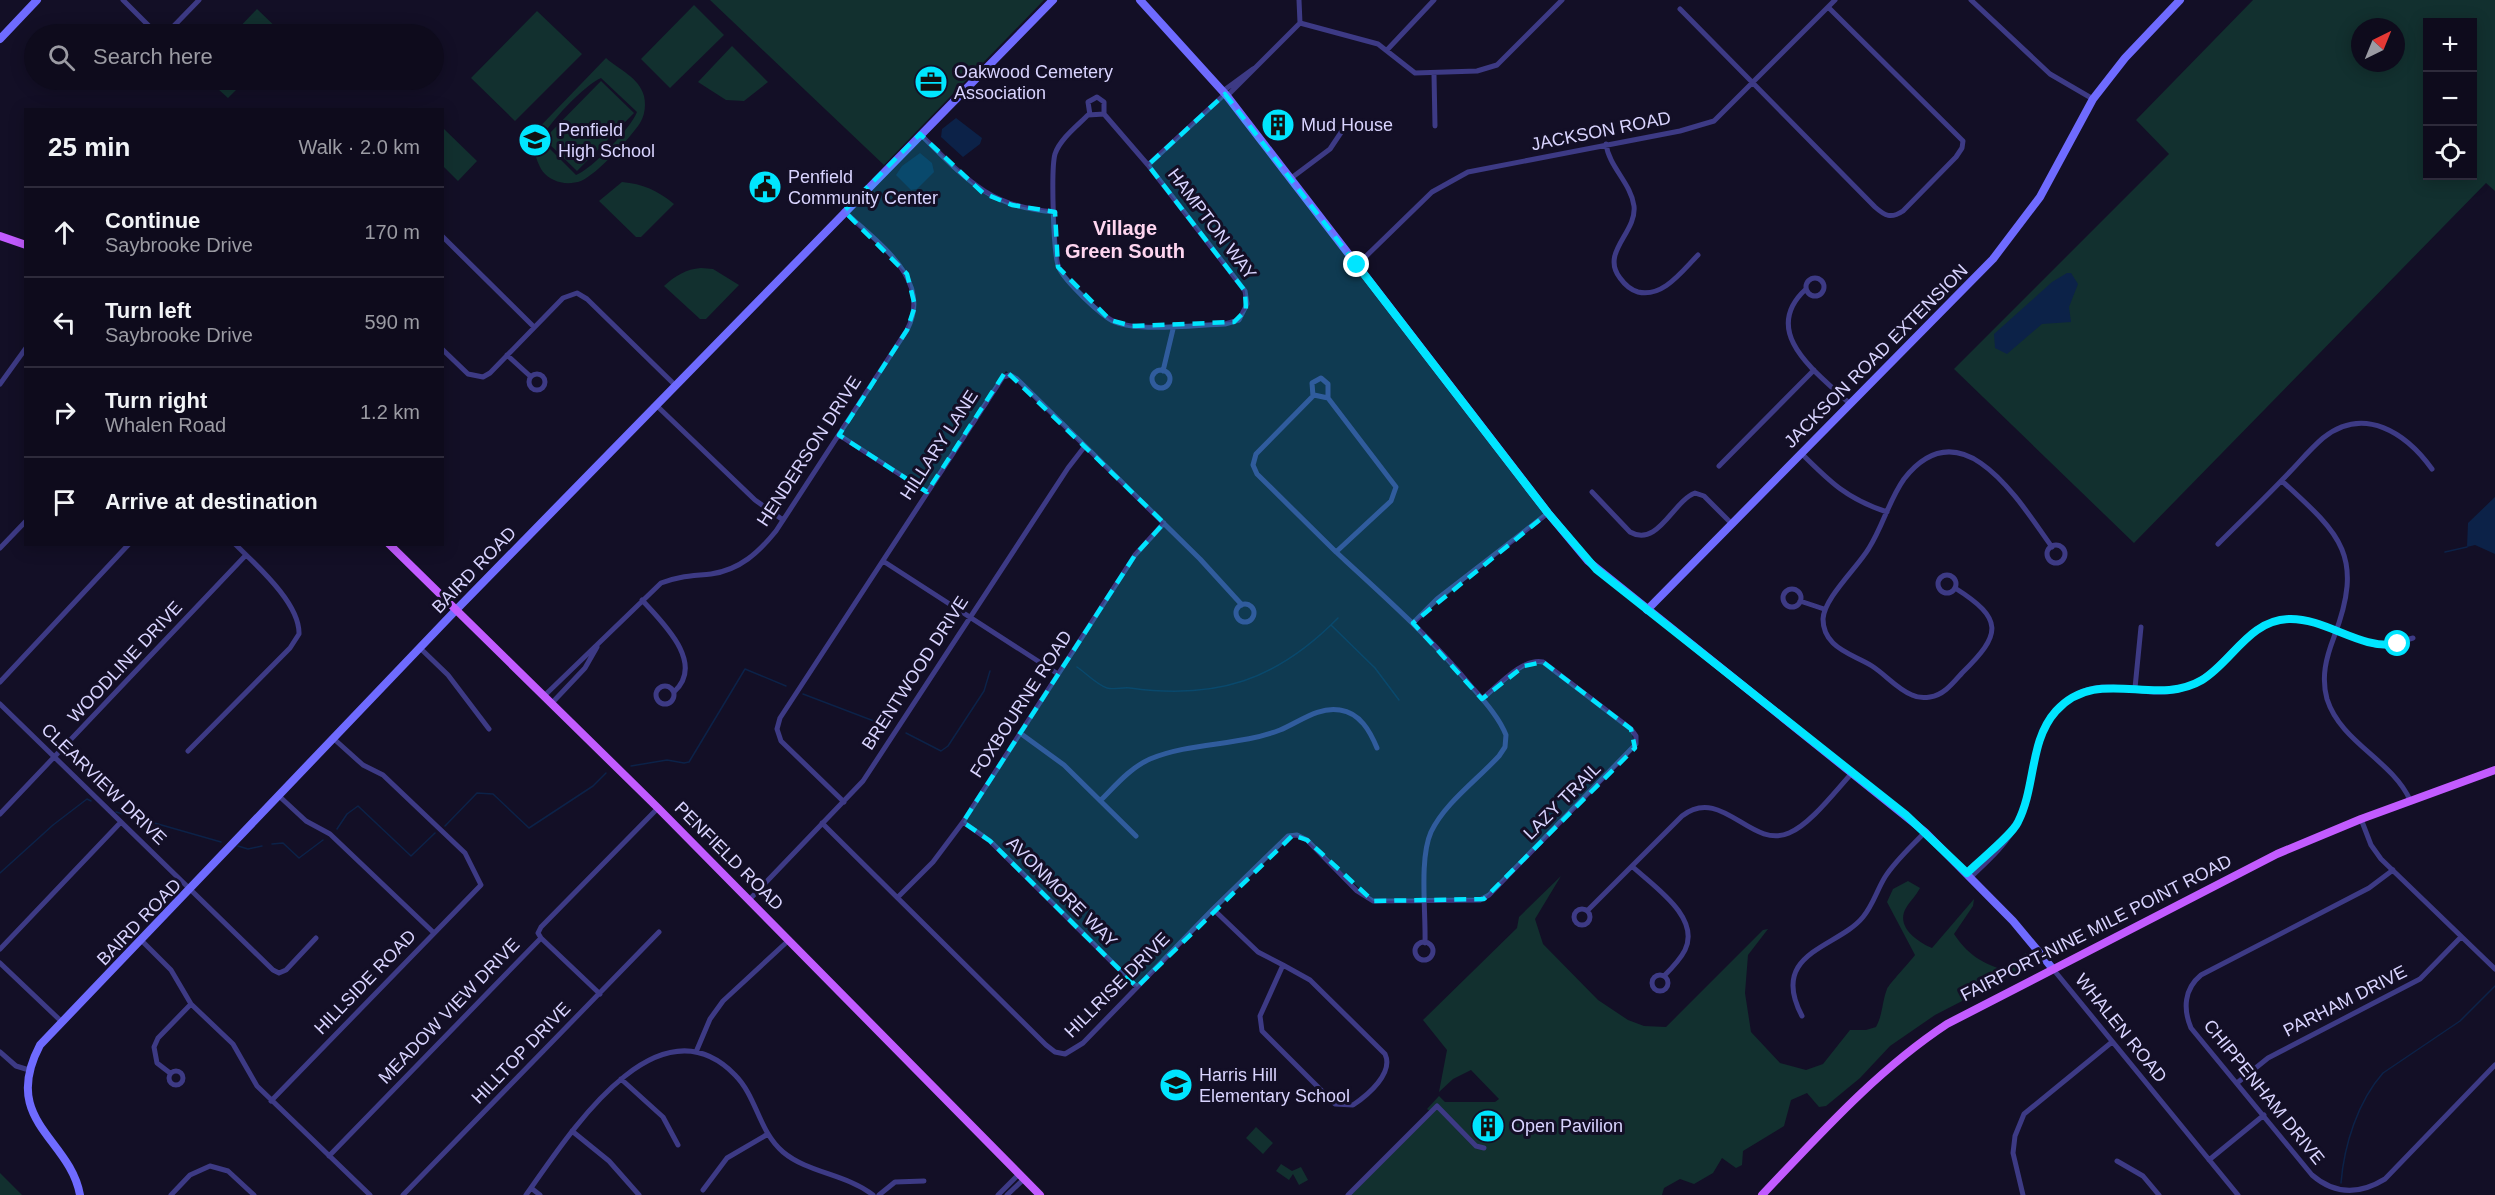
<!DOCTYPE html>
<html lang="en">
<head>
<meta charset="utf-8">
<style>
	body { margin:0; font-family:Helvetica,sans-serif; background:#171425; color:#f1f3f6 }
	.controls { position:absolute; right:18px; top:18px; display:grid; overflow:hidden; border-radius:0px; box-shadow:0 3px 15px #0003 }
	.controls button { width:54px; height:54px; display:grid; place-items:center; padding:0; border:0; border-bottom:2px solid #2e2b3b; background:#0e0b1c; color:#f1f3f6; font:30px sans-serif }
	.compass { position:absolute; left:2351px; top:18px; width:54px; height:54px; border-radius:50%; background:#0e0b1c; box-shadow:0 3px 15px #0003; rotate:43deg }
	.stop { position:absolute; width:18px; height:18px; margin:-14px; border:4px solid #00e5ff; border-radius:50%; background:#fff }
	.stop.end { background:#00e5ff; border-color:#fff; box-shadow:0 2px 6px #0008 }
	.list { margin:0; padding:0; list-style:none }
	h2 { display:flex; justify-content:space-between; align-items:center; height:78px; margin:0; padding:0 24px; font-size:26px }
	h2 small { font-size:20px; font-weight:400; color:#9b9ba3 }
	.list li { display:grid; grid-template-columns:39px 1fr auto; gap:18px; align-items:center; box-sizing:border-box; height:90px; padding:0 24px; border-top:2px solid #2e2b3b }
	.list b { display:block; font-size:22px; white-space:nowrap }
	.list p { margin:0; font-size:20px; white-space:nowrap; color:#9b9ba3 }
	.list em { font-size:20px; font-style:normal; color:#9b9ba3 }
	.icon { flex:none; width:33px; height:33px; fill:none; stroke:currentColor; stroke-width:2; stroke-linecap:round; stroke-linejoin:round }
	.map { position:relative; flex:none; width:2495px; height:1195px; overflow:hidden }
	.search { position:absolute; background:#0e0b1c; box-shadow:0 3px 15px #0003; left:24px; top:24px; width:420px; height:66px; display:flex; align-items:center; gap:15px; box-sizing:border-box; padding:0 21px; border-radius:33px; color:#9b9ba3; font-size:22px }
	.panel { position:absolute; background:#0e0b1c; box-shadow:0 3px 15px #0003; left:24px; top:108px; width:420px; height:438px; border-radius:0px }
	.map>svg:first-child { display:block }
	.green { fill:#12302f; fill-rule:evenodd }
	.water { fill:#0c2248 }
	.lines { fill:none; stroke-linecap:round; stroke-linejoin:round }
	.stream { stroke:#0c2248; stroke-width:1.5 }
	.street { stroke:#3d3a85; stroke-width:5 }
	.secondary { stroke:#6f6bff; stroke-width:8 }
	.primary { stroke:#c25bff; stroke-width:8 }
	.route { stroke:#00e5ff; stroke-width:8 }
	.marked { fill:#00e5ff; fill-opacity:0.2; stroke:#00e5ff; stroke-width:4.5; stroke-dasharray:12 8; stroke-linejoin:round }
	.labels { text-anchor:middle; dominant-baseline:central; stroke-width:6; stroke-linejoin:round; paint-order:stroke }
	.poi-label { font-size:18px; fill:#d9d4ff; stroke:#130f26; text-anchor:start }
	.street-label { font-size:18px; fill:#d9d4ff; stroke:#130f26 }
	.neighbourhood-label { font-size:20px; font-weight:bold; fill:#ffd6f0; stroke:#130f26 }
</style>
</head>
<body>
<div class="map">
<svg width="2495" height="1195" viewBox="0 0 2495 1195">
	<rect width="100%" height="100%" fill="#130f26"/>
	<path class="green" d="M 710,0 L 1044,0 L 884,165 Z
		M 2253,0 L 2495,0 L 2495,191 L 2486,183 L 2134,543 L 1954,369 L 2169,154 L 2136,120 ZM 2428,22 L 2472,22 L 2472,176 L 2428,176 ZM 2360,27 L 2396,27 L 2396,63 L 2360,63 Z
		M 694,5 L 724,35 L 670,88 L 641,59 Z
		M 257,9 L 283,34 L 233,34 Z
		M 537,11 L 582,54 L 515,121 L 471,78 Z
		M 732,46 L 768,82 L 744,101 L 726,100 L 698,82 Z
		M 606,58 C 619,70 639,77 644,96 C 646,105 645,115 640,123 C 631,137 596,175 581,181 C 572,184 562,184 554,180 C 534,171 539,152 527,140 ZM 601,78 L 637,112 C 631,128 592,169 576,175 L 541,140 C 547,124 586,84 601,78 Z
		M 208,80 L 246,80 L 228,98 Z
		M 601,81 L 634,113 L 577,171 L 544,139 Z
		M 443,128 L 477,161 L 458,181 L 443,166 Z
		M 622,182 C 643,184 657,190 674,204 L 641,237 L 636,237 L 599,201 Z
		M 701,268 L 713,269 L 739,285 L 706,319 L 700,319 L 664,286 C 675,276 686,269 701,268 Z
		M 1561,876 L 1535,919 L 1543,944 L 1598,1000 L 1628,1020 L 1644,1026 L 1666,1027 L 1763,930 L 1768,929 L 1748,955 L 1745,993 L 1751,1032 L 1780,1063 L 1806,1070 L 1823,1064 L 1850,1030 L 1866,1030 L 1876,1027 C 1883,1014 1882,1002 1887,989 C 1889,984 1910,962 1915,955 L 1887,902 L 1893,889 L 1908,881 L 1920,888 C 1916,896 1910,901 1906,908 C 1895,927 1918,942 1932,948 L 1974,899 L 1973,906 L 1954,934 C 1967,953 1979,962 2001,969 L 2026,953 L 2031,958 L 2028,967 L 1935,1015 L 1890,1046 L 1860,1078 L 1826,1106 L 1819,1107 L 1807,1093 L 1791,1100 L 1784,1126 L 1743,1151 L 1742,1165 L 1736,1168 L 1722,1158 L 1713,1173 L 1694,1184 L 1680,1179 L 1664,1188 L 1662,1195 L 1351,1195 L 1431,1112 L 1427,1109 L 1439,1096 L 1445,1102 L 1495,1102 L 1499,1099 L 1471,1070 L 1453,1079 L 1439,1092 L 1447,1050 L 1423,1020 L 1517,928 L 1519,917 Z
		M 1256,1127 L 1273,1143 L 1263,1154 L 1246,1138 Z
		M 1281,1164 L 1292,1171 L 1301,1167 L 1308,1180 L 1299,1185 L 1293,1174 L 1289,1180 L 1276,1171 Z
		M 0,1173 L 22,1195 L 0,1195 Z"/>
	<path class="water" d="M 956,118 L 982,138 L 980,144 L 963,157 L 941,137 L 942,129 Z
		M 920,153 L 932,163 L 934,172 L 917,189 L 911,190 L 896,175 L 902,166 Z
		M 2067,273 L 2071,273 L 2078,284 L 2069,307 L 2071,322 L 2042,324 L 2007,354 L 1995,348 L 1994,334 L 2052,282 Z
		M 2495,497 L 2495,554 L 2475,545 L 2467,547 L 2468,523 Z"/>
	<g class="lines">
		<path class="stream" d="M 2445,552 L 2467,547
			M 1331,625 L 1375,668 L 1399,700
			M 1077,667 C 1086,673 1097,685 1107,688 C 1114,690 1123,687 1130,688 C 1217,700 1277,680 1338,618
			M 803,694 L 887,726
			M 906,733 L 941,751 L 948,746 L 984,691 L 990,671
			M 631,766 L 667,760 L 684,763 L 689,762 L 745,669 L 786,686
			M 116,812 L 221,842
			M 445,826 L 477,793 L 493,794 L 529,828 L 593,786 L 606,773
			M 337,829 L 347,814 L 358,806 L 411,856 L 435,833
			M 272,844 L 283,843 L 299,858 L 323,840
			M 238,846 L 248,849 L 262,846
			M 0,873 L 53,825 L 87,799 L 91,801
			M 2341,1183 C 2344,1145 2358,1101 2383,1073 L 2460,1021 L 2495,986"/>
		<path class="street" d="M 123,0 L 157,34
			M 1971,0 L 2050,74 L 2093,99
			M 1680,9 L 1875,207 C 1885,216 1891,219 1903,211 L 1956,157 L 1962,148 L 1963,141 L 1828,7
			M 1300,23 L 1378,44 L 1415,73 L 1477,71 L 1497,65 L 1562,0
			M 166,34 L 199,0
			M 1387,50 L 1434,0
			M 1434,74 L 1435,126
			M 1223,91 L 1253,69
			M 1227,96 L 1300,23 L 1299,0
			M 1104,114 L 1148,165 L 1245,291 L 1247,304 L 1239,320 L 1225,324 C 1196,325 1139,332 1115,322 C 1101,316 1065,281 1059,268 C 1053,255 1051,168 1055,154 C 1060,139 1077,126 1088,115 Z
			M 1090,115 L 1088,102 L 1097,97 L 1104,102 L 1104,114
			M 920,134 C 964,177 989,208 1055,212
			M 1606,144 C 1609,167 1631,183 1634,206 C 1637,233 1600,252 1620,278 C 1625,285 1631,290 1638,292 C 1663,298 1682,271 1698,255
			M 1148,165 L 1225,94
			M 1290,179 L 1330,149 L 1342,131
			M 442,236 L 534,327
			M 1357,265 L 1432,192 L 1468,172 L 1680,131 L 1714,121 L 1835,0
			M1806 287a9 9 0 1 1 18 0a9 9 0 1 1-18 0Z
			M 1806,289 C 1758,333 1819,374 1850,404
			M 442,349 L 468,374 L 483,377 L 490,373 L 563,298 L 577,293 L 587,299 L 676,386
			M 507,355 L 530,376
			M1152 379a9 9 0 1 1 18 0a9 9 0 1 1-18 0Z
			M 1163,371 L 1174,325
			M529 382a8 8 0 1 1 16 0a8 8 0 1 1-16 0Z
			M 0,384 L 26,348
			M 1314,395 L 1328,398 L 1396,487 L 1391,501 L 1336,552 L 1257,474 L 1253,465 L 1256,454 Z
			M 1313,396 L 1312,383 L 1321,378 L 1328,384 L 1328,398
			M 657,406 L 755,500 L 783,520
			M 839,435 L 927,492
			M 1801,453 C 1830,482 1847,499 1887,512
			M 1719,466 L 1814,370
			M 2282,481 C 2340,534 2365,555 2334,637 C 2326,658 2321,677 2327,699 C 2341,743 2392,760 2410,800
			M 1592,492 L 1630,532 C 1658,548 1673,501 1695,493 L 1704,496 L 1731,523
			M 2218,544 C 2240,522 2263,500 2284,478 C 2297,465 2309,450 2323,438 C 2364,405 2406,433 2432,469
			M2047 554a9 9 0 1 1 18 0a9 9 0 1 1-18 0Z
			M 0,548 L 26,521
			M 1336,552 C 1383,595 1430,637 1471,686 C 1484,701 1499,717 1506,735 L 1505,747 L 1499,756 C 1477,780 1445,803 1431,832 C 1419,859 1426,912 1425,943
			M 883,561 L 1058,674
			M1938 584a9 9 0 1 1 18 0a9 9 0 1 1-18 0Z
			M 1955,588 C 2004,619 2002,634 1962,673 C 1953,683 1944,695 1930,697 C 1924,698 1918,698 1912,695 C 1897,689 1886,675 1872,666 C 1860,658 1844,654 1833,643 C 1827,637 1823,628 1823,619 C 1824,598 1858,567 1869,548 C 1883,526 1889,500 1904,479 C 1962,405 2019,501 2052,547
			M1783 598a9 9 0 1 1 18 0a9 9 0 1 1-18 0Z
			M 642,600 C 662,622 706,663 674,692
			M 1800,601 L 1824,609
			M1236 613a9 9 0 1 1 18 0a9 9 0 1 1-18 0Z
			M 1413,623 L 1437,599 L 1548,513
			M 420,648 L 448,675 L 489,729
			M 0,682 L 129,544
			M656 695a9 9 0 1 1 18 0a9 9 0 1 1-18 0Z
			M 2135,688 L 2141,627
			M 544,696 L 661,583 C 678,576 694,576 711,574 C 740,570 759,552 776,531 L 907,330 C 934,279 876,242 844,211
			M 0,704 L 273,970 L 279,973 L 286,970 L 316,938
			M 551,704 L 585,668 L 597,647
			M 1020,733 L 1064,765 L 1136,836
			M 188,751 L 290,648 L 299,634 C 300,603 256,565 235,544
			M 279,796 L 306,821 L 330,834 L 434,933
			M 1101,800 C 1116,785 1130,768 1150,759 C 1191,742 1239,746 1280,730 C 1299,722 1319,706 1340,710 C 1360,713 1370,731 1377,748
			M 844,802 L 781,741 L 777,729 L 780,718 L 1003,377 L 1010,375 L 1017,379 L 1200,559 L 1242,605
			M 0,814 L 246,555
			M 2361,819 L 2371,845 L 2381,859 L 2495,969
			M 963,822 L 990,841 L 1137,987
			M 822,823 L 1046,1045 L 1055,1052 L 1065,1054 L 1083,1043 L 1213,909 L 1288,836 L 1297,835 L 1307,840 L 1357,891 L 1373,901 L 1480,900 L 1489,895 L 1636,744 L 1636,736 L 1631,729 L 1543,662 C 1523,657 1497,687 1482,699
			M 1633,867 C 1653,886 1701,917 1685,950 C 1680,960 1672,968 1664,976
			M 2393,870 L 2369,888 L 2201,975 C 2184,989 2183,1009 2191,1028 L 2312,1175 C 2335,1195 2359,1195 2385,1179 L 2495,1065
			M 1967,873 L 2006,835
			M 1971,877 C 1988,861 2008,843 2018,822 C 2035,787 2029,741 2056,711 C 2099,663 2141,705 2185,688 C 2222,674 2242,626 2279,620 C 2312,615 2345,635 2375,645 L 2386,646 L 2413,638
			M 898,897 L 933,862 L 963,822 L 1135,555 L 1164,523
			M 749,900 L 863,781 L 1068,468 L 1085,446
			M1574 917a8 8 0 1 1 16 0a8 8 0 1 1-16 0Z
			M 1213,909 L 1258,952 L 1283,965
			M 1588,910 L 1682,816 C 1722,785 1751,850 1789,833 C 1811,824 1836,790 1853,772
			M 541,938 L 538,933 L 541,927 L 658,808
			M 541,938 L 600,994
			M 142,941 L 171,970 L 191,1004 L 233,1044 L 257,1086 L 370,1195
			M1415 951a9 9 0 1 1 18 0a9 9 0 1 1-18 0Z
			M 0,949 L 121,822
			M 0,963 L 62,1022
			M 1283,965 L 1310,980 L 1385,1054 C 1394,1073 1368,1095 1353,1105 L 1335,1104 L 1262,1031 L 1260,1016 Z
			M 2053,969 L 2238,1195
			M1652 983a8 8 0 1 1 16 0a8 8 0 1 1-16 0Z
			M 1802,1016 C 1768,952 1838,948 1863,917 C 1873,905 1877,890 1885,877 C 1896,860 1912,846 1925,832
			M 0,1052 L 16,1066 L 29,1070
			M 696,1052 L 710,1019 L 723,1001 L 789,940
			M169 1078a7 7 0 1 1 14 0a7 7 0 1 1-14 0Z
			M 170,1073 L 157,1063 L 154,1047 L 158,1038 L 191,1004
			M 621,1079 L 663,1117 L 678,1145
			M 2237,1083 L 2268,1058 L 2420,979 L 2461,937
			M 271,1101 L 481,885 L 465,853 L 383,775 L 363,765 L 334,739
			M 572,1131 L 609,1161 L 639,1195
			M 329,1156 L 541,938
			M 2209,1160 L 2264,1115
			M 2117,1161 L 2143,1176 L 2159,1195
			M 531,1188 L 540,1195
			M 703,1190 L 727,1158 L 768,1134
			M 171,1195 L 190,1175 L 210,1166 L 228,1171 L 254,1195
			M 403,1195 L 659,932
			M 526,1195 C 566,1139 656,994 735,1075 C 757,1097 759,1132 783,1152 C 808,1173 846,1174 873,1195
			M 879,1195 L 895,1182 L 924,1181
			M 998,1195 L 1019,1174
			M 1007,1195 L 1024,1179
			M 1348,1195 L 1437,1106 L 1476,1146 L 1484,1148
			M 2023,1195 L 2013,1153 L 2015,1136 L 2024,1114 L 2112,1042"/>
		<path class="secondary" d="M 1140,0 L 1227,96 L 1548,513 L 1588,561 L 1925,832 L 2013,921 L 2053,969
			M 0,39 L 37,0
			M 1647,610 L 1993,259 L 2040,197 L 2093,99 L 2125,58 L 2180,0
			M 80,1195 C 70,1138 0,1121 40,1045 L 455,611 L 1053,0"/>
		<path class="primary" d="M 0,236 L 26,245
			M 389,544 L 658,808 L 1040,1195
			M 1762,1195 C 1820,1134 1876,1071 1947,1024 L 2277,854 L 2361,819 L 2495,770"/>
	</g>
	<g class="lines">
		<path class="route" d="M 1357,265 L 1548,513 L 1596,569 L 1906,815 L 1967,873 C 1980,860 2012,835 2018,822 C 2036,787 2029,741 2056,711 C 2097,665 2155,708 2202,680 C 2232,662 2249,620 2289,619 C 2327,618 2359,650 2398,644"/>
	</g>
	<path class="marked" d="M 1225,94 L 1548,513 L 1413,623 L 1482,699 L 1524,666 L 1543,662 L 1631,729 L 1635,748 L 1484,899 L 1373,901 L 1307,840 L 1293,835 L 1137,987 L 990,841 L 963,822 L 1135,555 L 1164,523 L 1006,371 L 927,492 L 839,435 L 907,330 L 915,306 L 907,274 L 844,211 L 920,134 L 983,193 L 1012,205 L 1055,212 L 1058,267 L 1110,320 L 1132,326 L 1234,322 L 1246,310 L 1245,291 L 1148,165 Z"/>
	<defs>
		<g id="office-disc" transform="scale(1.725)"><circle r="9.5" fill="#00e5ff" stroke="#130f26"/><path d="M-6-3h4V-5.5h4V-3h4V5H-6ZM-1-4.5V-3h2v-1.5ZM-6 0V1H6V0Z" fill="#111"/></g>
		<g id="building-disc" transform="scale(1.725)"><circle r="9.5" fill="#00e5ff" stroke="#130f26"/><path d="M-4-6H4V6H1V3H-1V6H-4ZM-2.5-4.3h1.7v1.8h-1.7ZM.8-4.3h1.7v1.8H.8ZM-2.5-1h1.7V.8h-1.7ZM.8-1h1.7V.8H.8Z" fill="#111"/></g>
		<g id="school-disc" transform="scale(1.725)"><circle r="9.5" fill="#00e5ff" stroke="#130f26"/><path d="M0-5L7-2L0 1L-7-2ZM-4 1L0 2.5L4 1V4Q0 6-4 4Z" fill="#111"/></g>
		<g id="civic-disc" transform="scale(1.725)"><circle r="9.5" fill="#00e5ff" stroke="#130f26"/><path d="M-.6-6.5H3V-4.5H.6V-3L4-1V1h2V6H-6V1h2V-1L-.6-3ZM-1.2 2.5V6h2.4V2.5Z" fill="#111"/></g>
	</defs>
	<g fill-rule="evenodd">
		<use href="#office-disc" x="931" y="82"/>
		<use href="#building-disc" x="1278" y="125"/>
		<use href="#school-disc" x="535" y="140"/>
		<use href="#civic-disc" x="765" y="187"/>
		<use href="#school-disc" x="1176" y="1085"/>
		<use href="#building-disc" x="1488" y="1126"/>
	</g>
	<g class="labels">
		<g class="poi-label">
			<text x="954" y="72">Oakwood Cemetery<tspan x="954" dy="21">Association</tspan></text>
			<text x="1301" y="125">Mud House</text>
			<text x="558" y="130">Penfield<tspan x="558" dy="21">High School</tspan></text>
			<text x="788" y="177">Penfield<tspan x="788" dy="21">Community Center</tspan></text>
			<text x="1199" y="1075">Harris Hill<tspan x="1199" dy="21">Elementary School</tspan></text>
			<text x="1511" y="1126">Open Pavilion</text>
		</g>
		<g class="street-label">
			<text transform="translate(1601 131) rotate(-11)">JACKSON ROAD</text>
			<text transform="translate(1212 224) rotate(53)">HAMPTON WAY</text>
			<text transform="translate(1876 356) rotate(-45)">JACKSON ROAD EXTENSION</text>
			<text transform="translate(939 445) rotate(-57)">HILLARY LANE</text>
			<text transform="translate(809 451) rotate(-57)">HENDERSON DRIVE</text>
			<text transform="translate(474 570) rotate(-46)">BAIRD ROAD</text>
			<text transform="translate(125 662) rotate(-47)">WOODLINE DRIVE</text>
			<text transform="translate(915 673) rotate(-57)">BRENTWOOD DRIVE</text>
			<text transform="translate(1021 704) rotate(-57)">FOXBOURNE ROAD</text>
			<text transform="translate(104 784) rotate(44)">CLEARVIEW DRIVE</text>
			<text transform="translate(1562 801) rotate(-45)">LAZY TRAIL</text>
			<text transform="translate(729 856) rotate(45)">PENFIELD ROAD</text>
			<text transform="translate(1062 892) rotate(45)">AVONMORE WAY</text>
			<text transform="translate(139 922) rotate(-46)">BAIRD ROAD</text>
			<text transform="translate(2096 928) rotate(-27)">FAIRPORT-NINE MILE POINT ROAD</text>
			<text transform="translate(365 982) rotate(-46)">HILLSIDE ROAD</text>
			<text transform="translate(1117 985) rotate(-45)">HILLRISE DRIVE</text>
			<text transform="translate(2345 1001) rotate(-27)">PARHAM DRIVE</text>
			<text transform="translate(449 1011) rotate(-46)">MEADOW VIEW DRIVE</text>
			<text transform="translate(2121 1028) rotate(51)">WHALEN ROAD</text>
			<text transform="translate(521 1053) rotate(-46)">HILLTOP DRIVE</text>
			<text transform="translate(2264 1092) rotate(51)">CHIPPENHAM DRIVE</text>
		</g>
		<g class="neighbourhood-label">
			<text x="1125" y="228">Village<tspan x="1125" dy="23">Green South</tspan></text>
		</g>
	</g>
</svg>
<div class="controls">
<button>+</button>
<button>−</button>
<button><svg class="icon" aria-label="locate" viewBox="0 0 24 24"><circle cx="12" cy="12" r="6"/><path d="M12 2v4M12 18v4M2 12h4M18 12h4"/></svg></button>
</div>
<svg class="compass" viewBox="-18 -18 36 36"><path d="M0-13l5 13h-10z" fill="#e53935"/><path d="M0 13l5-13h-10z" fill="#9b9ba3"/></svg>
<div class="stop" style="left:2398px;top:644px"></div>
<div class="stop end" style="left:1357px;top:265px"></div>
<div class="search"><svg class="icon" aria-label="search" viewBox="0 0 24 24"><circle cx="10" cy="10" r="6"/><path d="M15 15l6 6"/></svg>Search here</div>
<section class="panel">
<h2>25 min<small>Walk · 2.0 km</small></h2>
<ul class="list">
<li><svg class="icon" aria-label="ahead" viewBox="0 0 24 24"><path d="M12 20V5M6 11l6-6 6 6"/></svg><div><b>Continue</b><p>Saybrooke Drive</p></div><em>170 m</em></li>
<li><svg class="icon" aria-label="left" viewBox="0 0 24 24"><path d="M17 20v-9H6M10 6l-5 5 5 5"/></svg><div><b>Turn left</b><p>Saybrooke Drive</p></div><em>590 m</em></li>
<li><svg class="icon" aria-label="right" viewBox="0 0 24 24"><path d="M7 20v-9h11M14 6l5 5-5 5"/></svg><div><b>Turn right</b><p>Whalen Road</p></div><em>1.2 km</em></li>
<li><svg class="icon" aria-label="arrive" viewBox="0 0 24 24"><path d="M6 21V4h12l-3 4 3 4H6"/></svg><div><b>Arrive at destination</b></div></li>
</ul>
</section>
</div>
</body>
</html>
